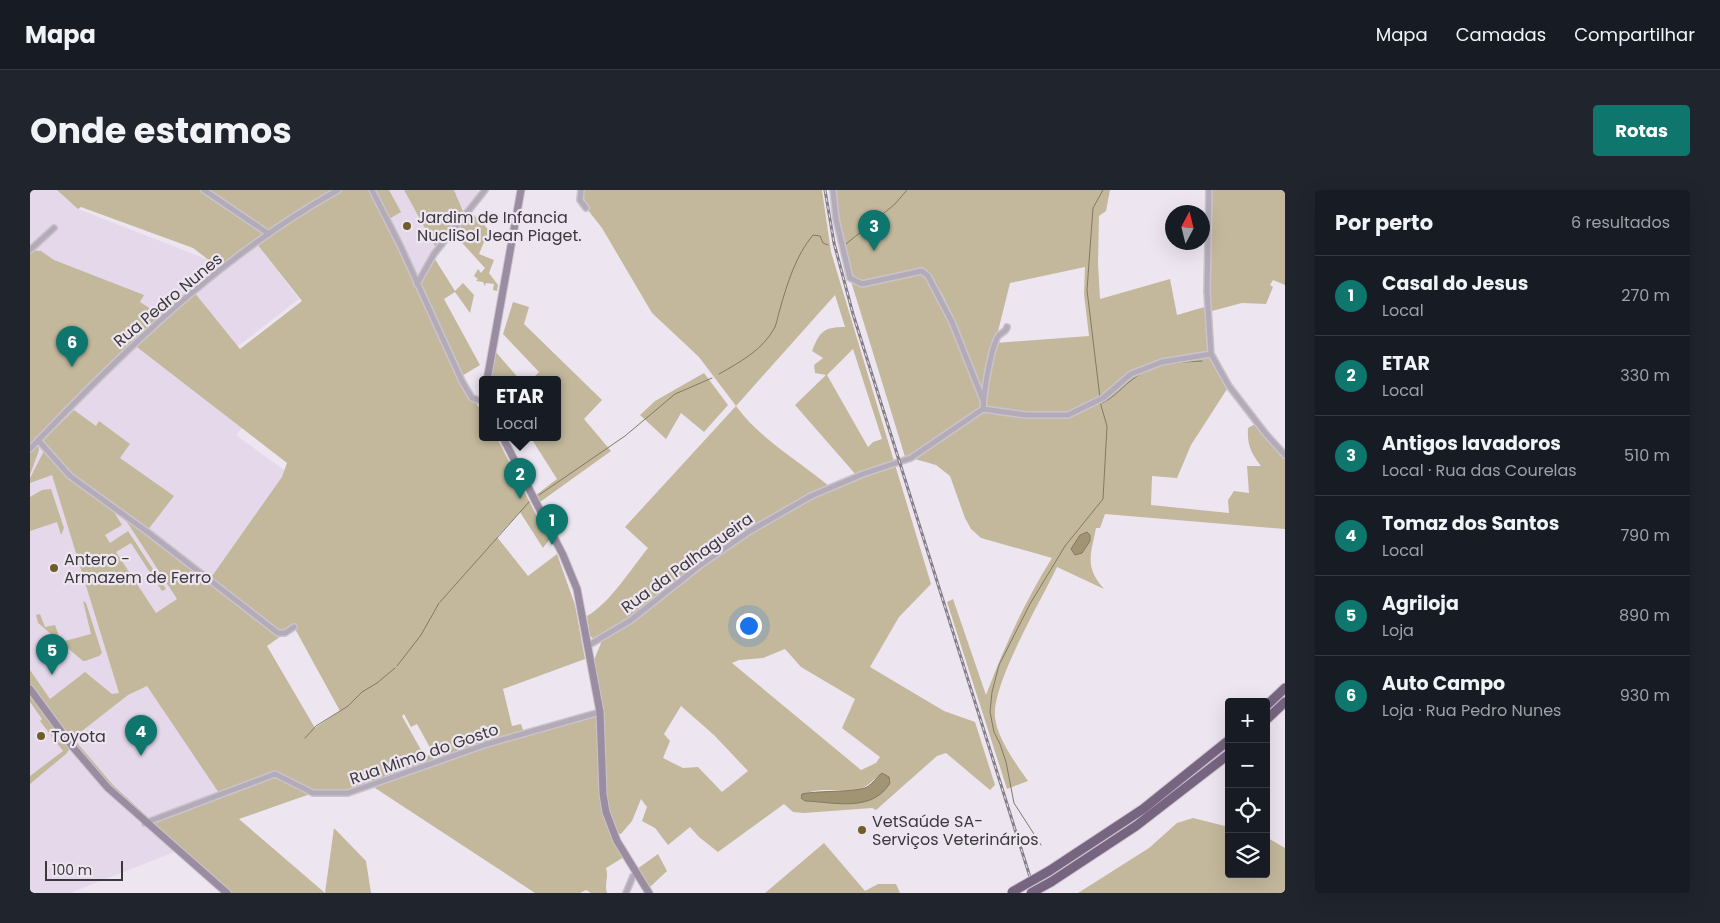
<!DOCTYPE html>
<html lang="pt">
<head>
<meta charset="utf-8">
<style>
	body { margin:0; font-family:Poppins,sans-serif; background:#20242c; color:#f1f3f6 }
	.controls { position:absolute; right:15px; bottom:15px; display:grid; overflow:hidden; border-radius:5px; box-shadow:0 5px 20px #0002 }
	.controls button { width:45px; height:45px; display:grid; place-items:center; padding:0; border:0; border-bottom:1px solid #363941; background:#171b24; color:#f1f3f6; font:25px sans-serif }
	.compass { position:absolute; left:1135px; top:15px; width:45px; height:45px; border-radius:50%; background:#171b24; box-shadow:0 5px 20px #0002; rotate:7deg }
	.scale { position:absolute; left:15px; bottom:12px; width:78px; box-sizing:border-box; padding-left:5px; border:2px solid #3c393d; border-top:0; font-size:14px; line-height:18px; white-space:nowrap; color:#3c393d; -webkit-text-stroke:4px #ede6f1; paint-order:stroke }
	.you { position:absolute; left:718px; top:435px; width:18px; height:18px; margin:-12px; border:4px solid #fff; border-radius:50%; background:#1a73e8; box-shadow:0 0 0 8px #1a73e833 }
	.badge { display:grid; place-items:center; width:32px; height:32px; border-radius:50%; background:#0f766e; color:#fff; font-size:16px; font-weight:700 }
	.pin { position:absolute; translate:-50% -41px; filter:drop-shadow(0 1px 2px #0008) }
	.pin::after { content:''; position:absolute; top:26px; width:18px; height:15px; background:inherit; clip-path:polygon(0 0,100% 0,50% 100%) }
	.popup { position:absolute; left:449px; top:186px; width:82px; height:65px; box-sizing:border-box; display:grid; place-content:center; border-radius:5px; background:#171b24; filter:drop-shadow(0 1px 4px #0005); font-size:16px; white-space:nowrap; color:#9ea1a6 }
	.popup b { font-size:19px; color:#f1f3f6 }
	.popup::after { content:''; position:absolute; left:50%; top:100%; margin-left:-10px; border:10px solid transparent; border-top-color:#171b24 }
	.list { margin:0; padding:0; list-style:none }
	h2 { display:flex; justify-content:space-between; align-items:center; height:65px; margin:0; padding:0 20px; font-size:21px }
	h2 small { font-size:16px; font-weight:400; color:#9ea1a6 }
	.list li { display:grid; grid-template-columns:32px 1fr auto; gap:15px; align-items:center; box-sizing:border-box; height:80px; padding:0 20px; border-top:1px solid #363941 }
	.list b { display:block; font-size:19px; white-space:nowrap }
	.list p { margin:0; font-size:16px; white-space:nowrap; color:#9ea1a6 }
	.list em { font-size:16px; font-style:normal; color:#9ea1a6 }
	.icon { flex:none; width:28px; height:28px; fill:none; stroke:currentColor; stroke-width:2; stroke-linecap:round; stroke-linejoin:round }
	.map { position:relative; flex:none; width:1255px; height:703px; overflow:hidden; border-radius:5px }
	header { display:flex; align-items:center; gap:30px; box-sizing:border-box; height:70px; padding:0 25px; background:#171b24; border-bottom:1px solid #363941 }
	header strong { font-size:24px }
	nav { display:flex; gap:28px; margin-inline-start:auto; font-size:18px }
	.intro { display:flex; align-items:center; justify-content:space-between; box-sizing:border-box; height:120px; padding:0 30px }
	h1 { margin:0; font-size:35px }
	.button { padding:12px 22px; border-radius:5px; background:#0f766e; color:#fff; font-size:18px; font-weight:700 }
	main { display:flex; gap:30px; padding:0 30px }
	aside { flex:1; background:#171b24; border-radius:5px; box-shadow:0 5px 20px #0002 }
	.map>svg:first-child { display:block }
	.built { fill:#e4d8ea }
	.green { fill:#c3b89c; fill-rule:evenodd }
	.water { fill:#a19473; stroke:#837963 }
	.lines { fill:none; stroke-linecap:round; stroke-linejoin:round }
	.stream { stroke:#837963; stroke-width:1 }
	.street-casing { stroke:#cac3cd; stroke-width:8 }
	.secondary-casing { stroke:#cac3cd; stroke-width:9 }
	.highway-casing { stroke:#cac3cd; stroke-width:11 }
	.street { stroke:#b4abb9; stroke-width:5 }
	.secondary { stroke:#9a8da1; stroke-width:7 }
	.highway { stroke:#776480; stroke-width:9 }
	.rail-casing { stroke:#847f86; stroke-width:3 }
	.rail { stroke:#ede6f1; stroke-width:1; stroke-dasharray:4; stroke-linecap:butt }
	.highway-bridge-casing { stroke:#cac3cd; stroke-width:11; stroke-linecap:butt }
	.highway-bridge { stroke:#776480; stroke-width:9 }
	.poi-dot { fill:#705d2c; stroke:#ede6f1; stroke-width:2 }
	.labels { text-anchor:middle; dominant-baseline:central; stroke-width:4.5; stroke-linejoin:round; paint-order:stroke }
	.poi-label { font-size:16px; fill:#3c393d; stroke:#ede6f1; text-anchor:start }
	.street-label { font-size:16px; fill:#3c393d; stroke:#ede6f1 }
</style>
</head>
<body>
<header>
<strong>Mapa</strong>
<nav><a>Mapa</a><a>Camadas</a><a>Compartilhar</a></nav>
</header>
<div class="intro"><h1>Onde estamos</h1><a class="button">Rotas</a></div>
<main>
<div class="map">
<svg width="1255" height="703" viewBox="0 0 1255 703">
	<rect width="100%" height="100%" fill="#ede6f1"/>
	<path class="built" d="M 0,0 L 30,0 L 48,19 L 192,75 L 225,51 L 269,109 L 207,157 L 242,202 L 206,245 L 258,283 L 157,424 L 258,577 L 111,630 L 147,661 L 40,703 L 0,703 Z
		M 342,0 L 374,0 L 407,60 L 387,94 Z
		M 424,0 L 447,0 L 450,8 L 435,26 Z"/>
	<path class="green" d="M 27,0 L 342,0 L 387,93 L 403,66 L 425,101 L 433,93 L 444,105 L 440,123 L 425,102 L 414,109 L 450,175 L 432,186 L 432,191 L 452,222 L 452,248 L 467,248 L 519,350 L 513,358 L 490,322 L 467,347 L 498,386 L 527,364 L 545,415 L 555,469 L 473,499 L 482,536 L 491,534 L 494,543 L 568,522 L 570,603 L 594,667 L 576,678 C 579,688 574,694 577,703 L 561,703 L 556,700 L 550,703 L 505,703 L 342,596 L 318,603 L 283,603 L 209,629 L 295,703 L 304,638 L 336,671 L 341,703 L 198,703 L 115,633 L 41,557 L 36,564 L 0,594 L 0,586 L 33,561 L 10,531 L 12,529 L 0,512 L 0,480 L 20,509 L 55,482 L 82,504 L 89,503 L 22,285 L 0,293 L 0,288 L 15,259 L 10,253 L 44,220 L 66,236 L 69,231 L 100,254 L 90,268 L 144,306 L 117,341 L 180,389 L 252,287 L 257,273 L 103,154 L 8,252 L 9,260 L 0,285 L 0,60 L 11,61 L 24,70 L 114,105 L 110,112 L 124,121 L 135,112 L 141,120 L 164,102 L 210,159 L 272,111 L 227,54 L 192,80 L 163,58 L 51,17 L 48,19 ZM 81,317 L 96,326 L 97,332 L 147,409 L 126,423 L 86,362 L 101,353 L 132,401 L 136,399 L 98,341 L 80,353 L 75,345 L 92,335 ZM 264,437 L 310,521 L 285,538 L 237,456 ZM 117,496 L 191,606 L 122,631 L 83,595 L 43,548 L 98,505 ZM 374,524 L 381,537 L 387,534 L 403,563 L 395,567 L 372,526 Z
		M 344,0 L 359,0 L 371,22 L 359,29 Z
		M 374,0 L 424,0 L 435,26 L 407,60 Z
		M 551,0 L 792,0 L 801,62 L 901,394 L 869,427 L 840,477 L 914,521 L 945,532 L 965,595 L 960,600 L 916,563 L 907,566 L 846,620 L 842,618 L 774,623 L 763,622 L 754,614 L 688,662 L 669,647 L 660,637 L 638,655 L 625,638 L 612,631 L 617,617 L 611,609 L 602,631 L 591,644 L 587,643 L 581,628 L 576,605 L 570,501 L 564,470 L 571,453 L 569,449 L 565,450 L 560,446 L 557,426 C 579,414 601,379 618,358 L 595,337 L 706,216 L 669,167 L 622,123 L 572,38 L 550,10 ZM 805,105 L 815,137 C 794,137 790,141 782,161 L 793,168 L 784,175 L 785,183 L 796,185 L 765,215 L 827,286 L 800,297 C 768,270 732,251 706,216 ZM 823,159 L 852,249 L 843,252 L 838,257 L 797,185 ZM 755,459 L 771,477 L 825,509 L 812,538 L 850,567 L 846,573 L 831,580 L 702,473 L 709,470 L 733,468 ZM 651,516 L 684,545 L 718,581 L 692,602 L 668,577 L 653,578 L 633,568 L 640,551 L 634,544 ZM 853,583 L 860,590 L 856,599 L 819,614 L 775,611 L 770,607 C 787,594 812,604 830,599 C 840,596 844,587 853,583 Z
		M 803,0 L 1080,0 L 1076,21 L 1069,26 L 1068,73 L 1070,109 L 1140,89 L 1147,125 L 1178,116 L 1179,0 L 1255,0 L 1255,95 L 1243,90 L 1240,95 L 1243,97 L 1236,114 L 1212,113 L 1178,122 L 1181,164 L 1199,196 L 1161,255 L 1147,288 L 1122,286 L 1121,315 L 1199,323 L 1198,310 L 1204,301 L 1219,303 L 1217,276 L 1231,276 C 1221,263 1217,255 1218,238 L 1227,233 L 1255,265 L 1255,339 L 1075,324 L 1070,338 L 1066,338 C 1061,365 1054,376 1074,399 L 1027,377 C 1011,411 962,493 965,527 C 967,548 986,574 998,591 L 977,599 L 917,412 L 923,409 L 956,505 C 974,457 995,411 1022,368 L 951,348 L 941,339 L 935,328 L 920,286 L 906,275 L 881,268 L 876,270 L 820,88 L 832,94 L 892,81 L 912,113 L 953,209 L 966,153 L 1059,146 L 1054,104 L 1055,77 L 980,93 L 953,202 C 941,173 915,94 892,77 L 836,92 L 824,88 L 813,58 Z
		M 442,23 L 459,40 L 449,64 L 464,70 L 459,83 L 468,95 L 467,101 L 463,100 L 464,94 L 456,93 L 455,96 L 453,92 L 446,91 L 448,89 L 444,86 L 448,79 L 451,83 L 455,78 L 424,44 Z
		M 483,112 L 499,117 L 494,134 L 572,210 L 554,229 L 581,261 L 510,312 L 506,305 L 527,289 L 501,248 L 528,248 L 528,190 L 501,190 L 509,182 L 473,144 Z
		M 465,161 L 490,190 L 463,190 L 460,185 Z
		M 674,183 L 698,215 L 674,242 L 651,223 L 636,249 L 610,225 L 625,211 Z
		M 21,299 L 34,338 L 31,345 L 27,332 L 0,341 L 0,307 L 12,300 Z
		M 53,411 L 56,413 L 72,463 L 69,466 L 55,471 L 53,471 L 8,433 L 6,425 L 10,424 L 15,437 L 25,435 L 31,452 L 61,444 Z
		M 1163,628 L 1199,637 L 1199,684 L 1236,684 L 1236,647 L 1255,658 L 1255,703 L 1048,703 L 1119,658 L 1147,633 Z
		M 794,653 L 835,701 L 848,694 L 866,694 L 870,703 L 735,703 Z
		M 628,664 L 637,681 L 620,697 L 607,679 Z"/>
	<path class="water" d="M 1057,342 L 1060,345 L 1060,351 L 1052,363 L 1045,365 L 1041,359 L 1050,345 Z
		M 852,583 L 859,587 L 860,593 C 842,623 804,612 775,611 L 771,608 L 772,604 C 790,600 825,603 837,597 C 843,594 846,587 852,583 Z"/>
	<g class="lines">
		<path class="stream" d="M 816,54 L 865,14 L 877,0
			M 689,184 C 710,172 733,160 745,137 C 747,132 748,125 750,119 C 757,94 766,65 783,45 L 790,46 L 793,53 L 798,55
			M 1070,208 L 1057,100 L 1063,18 L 1073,0
			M 1072,213 C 1085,207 1092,197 1103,189 C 1122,174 1149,172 1172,171
			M 509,305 L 595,246 L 645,204 L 682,188
			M 410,412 L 499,312
			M 367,476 L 391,445 L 409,413
			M 275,548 L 286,536 L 318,516 L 332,502 L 347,493 L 365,478
			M 1011,655 L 984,613 L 976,572 L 970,554 L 964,542 L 960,522 L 962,502 L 969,475 L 1000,414 L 1035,356 L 1073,309 L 1077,236 L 1070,212"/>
		<g class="street-casing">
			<path id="street" d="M 174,0 L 239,44
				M 342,0 L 370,55 L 432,191 L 442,208 L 452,211
				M 551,0 L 550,10 L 556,18
				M 803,0 L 806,29 L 820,88 L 832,94 L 892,81 L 898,86 L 922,132 L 953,210
				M 1179,0 L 1177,102 L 1181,164 L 1199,196 L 1236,244 L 1255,265
				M 0,60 L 24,38
				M 387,94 L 404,64 L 455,0
				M 953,219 C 954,200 960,164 967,148 C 970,142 976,143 977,137
				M 8,250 L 40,286 L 119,343 L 248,443 L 255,443 L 264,437
				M 0,259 C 92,162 190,66 308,0
				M 559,455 L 601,430 L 669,376 L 720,341 L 781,306 L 833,284 L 881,268 L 953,219 L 996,225 L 1038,225 L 1073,208 L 1101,184 L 1132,172 L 1181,164
				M 115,633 L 245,584 L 283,603 L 318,603 L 457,554 L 570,522
				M 596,703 L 603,686 L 606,684"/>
		</g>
		<g class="secondary-casing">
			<path id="secondary" d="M 457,190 L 491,0
				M 473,248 L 533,365 L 547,399 L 570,522 L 573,604 L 576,622 L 587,651 L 619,703
				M 0,499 L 42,556 L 78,598 L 197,703"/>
		</g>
		<g class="highway-casing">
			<path id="highway" d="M 1236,516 L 1255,498
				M 1236,530 L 1255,512
				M 1019,681 L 1113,619 L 1199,550
				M 1021,692 L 1106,636 L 1199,564"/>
		</g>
		<use href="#street" class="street"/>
		<use href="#secondary" class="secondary"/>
		<use href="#highway" class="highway"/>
		<g class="rail-casing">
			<path id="rail" d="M 795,0 L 804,53 L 823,124 L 1005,703"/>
		</g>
		<use href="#rail" class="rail"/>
		<g class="highway-bridge-casing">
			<path id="highway-bridge" d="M 982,702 L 1019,681
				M 1001,703 L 1021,692"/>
		</g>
		<use href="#highway-bridge" class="highway-bridge"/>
	</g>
	<g class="poi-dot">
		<circle cx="377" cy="36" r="5"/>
		<circle cx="24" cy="378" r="5"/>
		<circle cx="11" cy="546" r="5"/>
		<circle cx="832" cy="640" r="5"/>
	</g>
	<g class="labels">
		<g class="poi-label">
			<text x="387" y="27">Jardim de Infancia<tspan x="387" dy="18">NucliSol Jean Piaget.</tspan></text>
			<text x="34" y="369">Antero -<tspan x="34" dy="18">Armazem de Ferro</tspan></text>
			<text x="21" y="546">Toyota</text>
			<text x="842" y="631">VetSaúde SA-<tspan x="842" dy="18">Serviços Veterinários</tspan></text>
		</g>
		<g class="street-label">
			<text transform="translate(138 110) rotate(-40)">Rua Pedro Nunes</text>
			<text transform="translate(657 373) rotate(-36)">Rua da Palhagueira</text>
			<text transform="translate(394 564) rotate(-19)">Rua Mimo do Gosto</text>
		</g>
	</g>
</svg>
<div class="controls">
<button>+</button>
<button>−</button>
<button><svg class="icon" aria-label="locate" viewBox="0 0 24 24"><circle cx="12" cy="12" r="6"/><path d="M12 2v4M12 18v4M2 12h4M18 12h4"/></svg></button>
<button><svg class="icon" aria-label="layers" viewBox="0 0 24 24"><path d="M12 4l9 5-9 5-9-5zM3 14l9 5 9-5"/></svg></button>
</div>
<svg class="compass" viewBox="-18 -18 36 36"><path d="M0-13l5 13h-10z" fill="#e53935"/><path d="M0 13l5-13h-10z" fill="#9ea1a6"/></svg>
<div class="scale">100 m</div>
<div class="you"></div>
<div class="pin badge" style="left:522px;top:355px">1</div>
<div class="pin badge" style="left:490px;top:309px">2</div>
<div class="popup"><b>ETAR</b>Local</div>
<div class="pin badge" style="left:844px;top:61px">3</div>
<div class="pin badge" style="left:111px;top:566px">4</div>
<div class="pin badge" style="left:22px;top:485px">5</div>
<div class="pin badge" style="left:42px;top:177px">6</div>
</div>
<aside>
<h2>Por perto<small>6 resultados</small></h2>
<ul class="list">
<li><span class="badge">1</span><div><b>Casal do Jesus</b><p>Local</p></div><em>270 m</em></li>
<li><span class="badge">2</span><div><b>ETAR</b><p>Local</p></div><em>330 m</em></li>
<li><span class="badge">3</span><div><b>Antigos lavadoros</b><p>Local · Rua das Courelas</p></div><em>510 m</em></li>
<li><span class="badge">4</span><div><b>Tomaz dos Santos</b><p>Local</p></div><em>790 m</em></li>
<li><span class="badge">5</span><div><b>Agriloja</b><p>Loja</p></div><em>890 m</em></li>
<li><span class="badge">6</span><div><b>Auto Campo</b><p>Loja · Rua Pedro Nunes</p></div><em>930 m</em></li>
</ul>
</aside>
</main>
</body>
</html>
